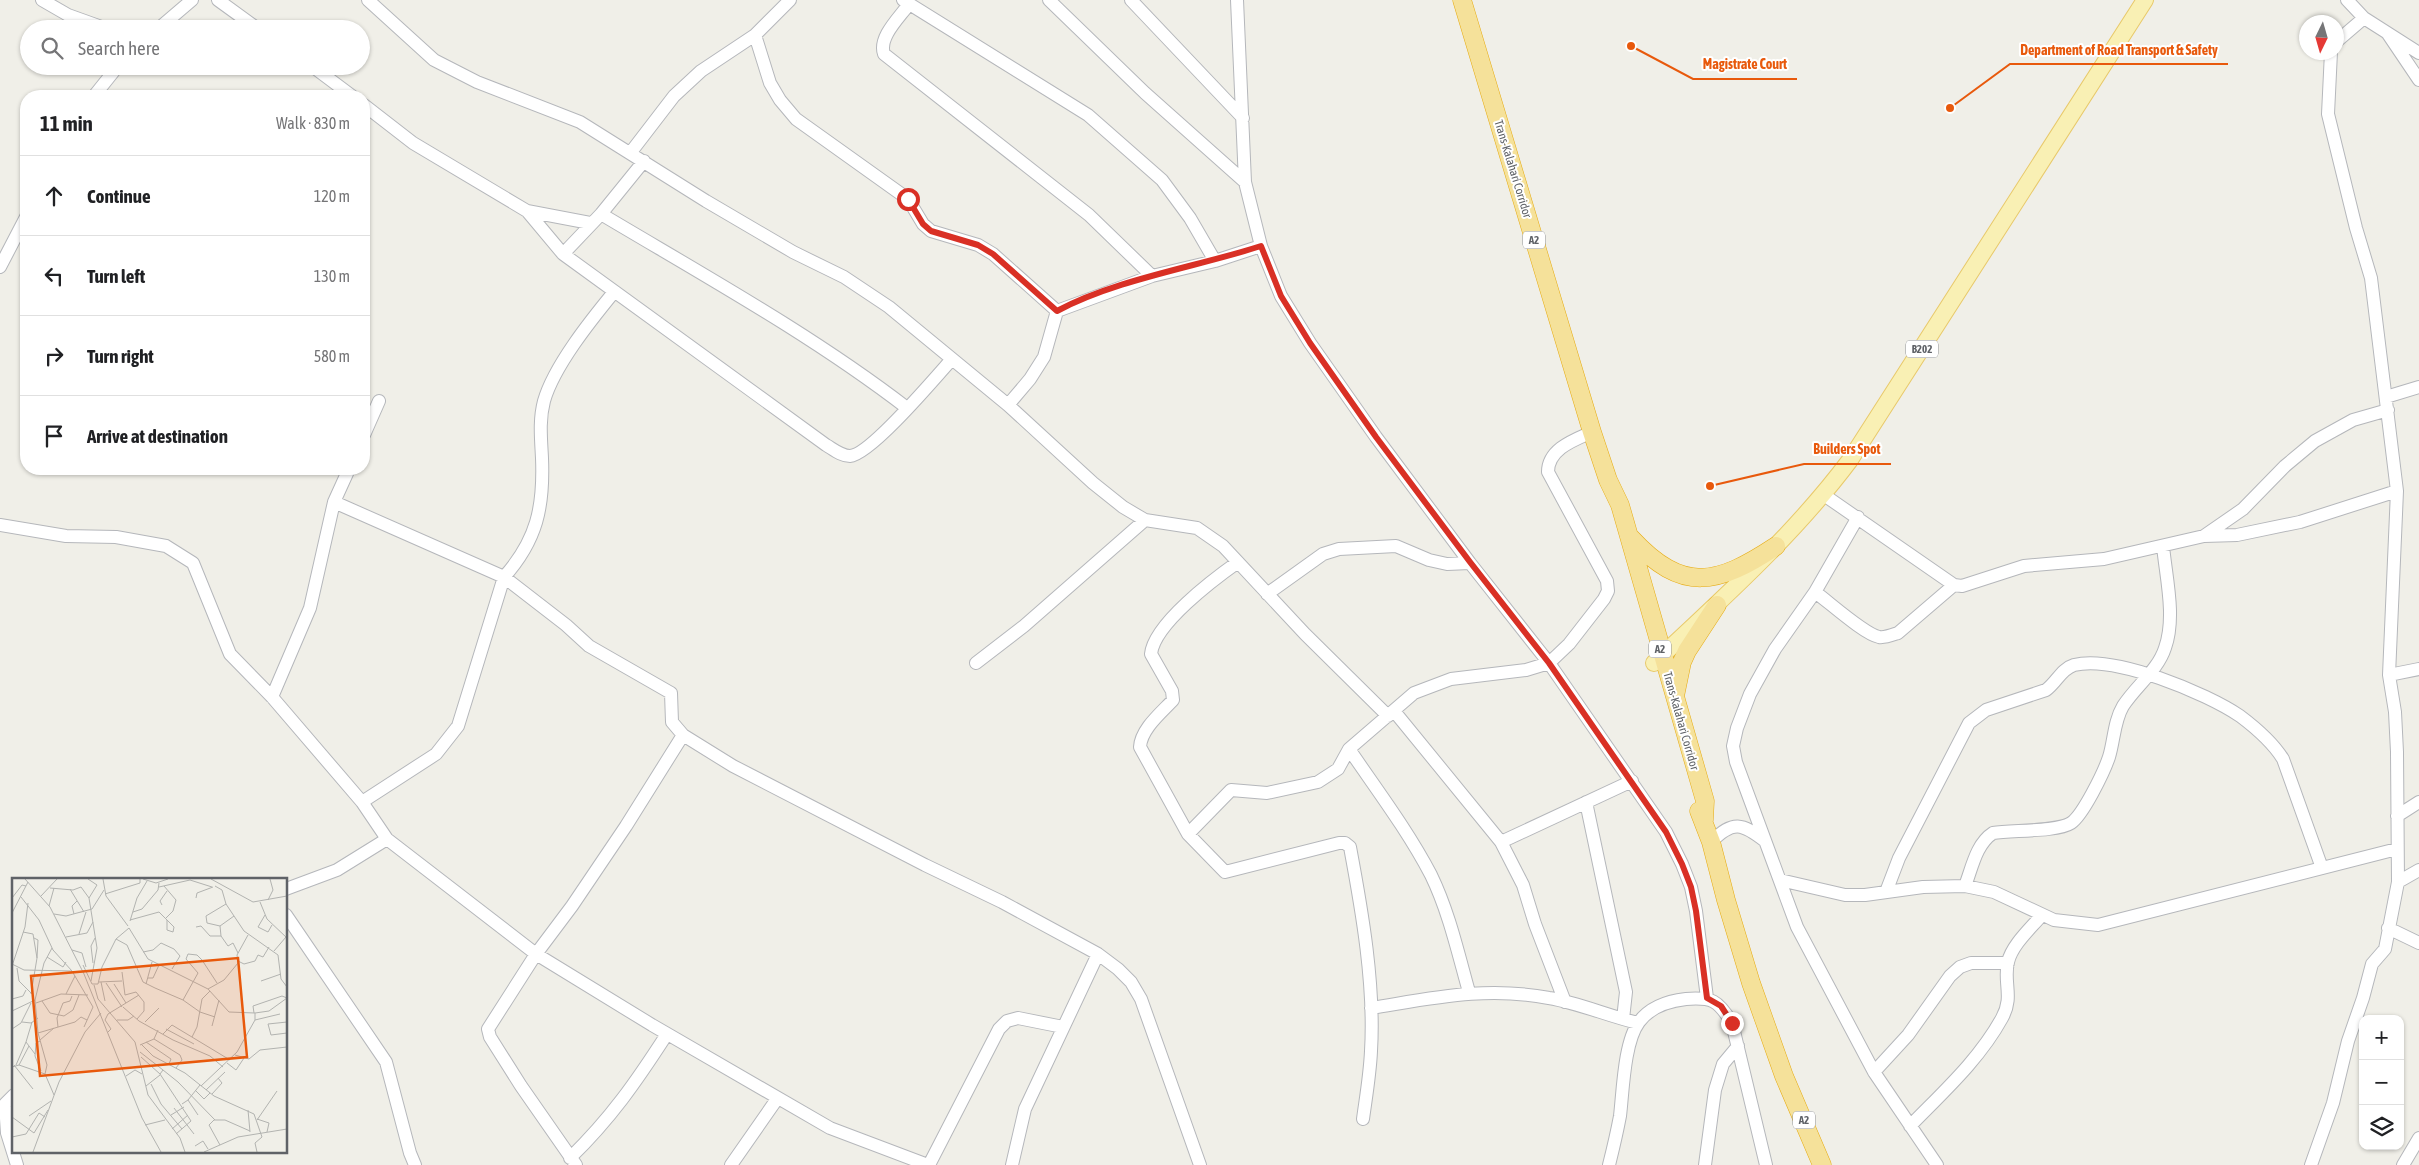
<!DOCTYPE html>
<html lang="en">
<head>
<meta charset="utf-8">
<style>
	body { margin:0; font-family:"Asap Condensed",sans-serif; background:#f2f2f2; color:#202124 }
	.controls { position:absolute; right:15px; bottom:15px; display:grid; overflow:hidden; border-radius:10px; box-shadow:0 1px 4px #0004 }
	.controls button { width:45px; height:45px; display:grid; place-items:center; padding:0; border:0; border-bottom:1px solid #e0e0e0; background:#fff; color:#202124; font:25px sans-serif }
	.compass { position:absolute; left:2299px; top:15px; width:45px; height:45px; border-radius:50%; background:#fff; box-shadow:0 1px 4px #0004; rotate:185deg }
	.stop { position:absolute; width:15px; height:15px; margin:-11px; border:4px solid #d93025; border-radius:50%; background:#fff }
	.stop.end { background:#d93025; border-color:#fff; box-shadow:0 1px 5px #0008 }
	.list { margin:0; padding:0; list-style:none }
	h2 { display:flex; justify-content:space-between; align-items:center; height:65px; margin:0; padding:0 20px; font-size:21px }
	h2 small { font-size:16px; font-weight:400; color:#757577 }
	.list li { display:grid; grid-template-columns:32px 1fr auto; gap:15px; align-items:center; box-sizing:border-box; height:80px; padding:0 20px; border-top:1px solid #e0e0e0 }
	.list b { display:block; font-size:19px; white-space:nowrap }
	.list em { font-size:16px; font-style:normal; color:#757577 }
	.icon { flex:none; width:28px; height:28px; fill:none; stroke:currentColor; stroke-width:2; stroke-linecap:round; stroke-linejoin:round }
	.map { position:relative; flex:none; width:2419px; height:1165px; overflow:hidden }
	.search { position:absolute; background:#fff; box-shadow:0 1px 4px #0004; left:20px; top:20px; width:350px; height:55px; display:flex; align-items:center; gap:12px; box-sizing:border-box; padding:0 18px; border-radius:28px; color:#757577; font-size:19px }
	.panel { position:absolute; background:#fff; box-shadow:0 1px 4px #0004; left:20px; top:90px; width:350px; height:385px; border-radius:20px }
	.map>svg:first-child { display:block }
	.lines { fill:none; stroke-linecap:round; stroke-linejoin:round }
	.minor-casing { stroke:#b5b7bb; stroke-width:14 }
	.major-casing { stroke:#e8c96a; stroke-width:18 }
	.highway-casing { stroke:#e6ab12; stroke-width:19 }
	.minor { stroke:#fff; stroke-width:12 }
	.major { stroke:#f9f0b4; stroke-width:16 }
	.highway { stroke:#f5e19a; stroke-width:18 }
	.route { stroke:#d93025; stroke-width:6 }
	.labels { text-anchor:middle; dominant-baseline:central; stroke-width:4; stroke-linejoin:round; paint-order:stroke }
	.shield { fill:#fff; stroke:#8f9195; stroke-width:1 }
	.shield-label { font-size:11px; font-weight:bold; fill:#5f6267 }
	.street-label { font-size:12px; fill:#5f6267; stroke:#fff }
	.inset-road { fill:none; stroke:#b2b3b0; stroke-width:1 }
	.view { fill:#e8590c; fill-opacity:0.15; stroke:#e8590c; stroke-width:2.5 }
	.inset-edge { fill:none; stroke:#5f6267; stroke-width:2.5 }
	.leader { fill:none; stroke:#e8590c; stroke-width:2 }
	.callout-dot { fill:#e8590c; stroke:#fff; stroke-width:2 }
	.callout-label { font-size:14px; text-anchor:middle; font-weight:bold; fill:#e8590c; stroke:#fff; stroke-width:4; stroke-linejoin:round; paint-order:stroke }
</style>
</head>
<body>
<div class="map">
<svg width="2419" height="1165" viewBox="0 0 2419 1165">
	<rect width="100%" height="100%" fill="#f0efe8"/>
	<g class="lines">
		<g class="minor-casing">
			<path id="minor" d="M 42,0 L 68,15 L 107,29
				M 218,0 L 258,29
				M 368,0 L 434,60 L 477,82 L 580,122 L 706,201 L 793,252 L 844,277 L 889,307 L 1008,405 L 1093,483 L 1123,507 L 1145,520 L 1197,528 L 1223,546 L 1305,634 L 1388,716
				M 790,0 L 755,35 L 770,83 L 780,100 L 796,119 L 908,199 L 923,224 L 931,231 L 978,245 L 993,254 L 1057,311
				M 903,0 L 1088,115 L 1162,180 L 1190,218 L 1215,261
				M 1049,0 L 1145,93 L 1245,182
				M 1131,0 L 1243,118
				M 1237,0 L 1245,182 L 1261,246 L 1281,296 L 1310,343 L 1376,437 L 1470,563 L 1549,663 L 1666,832 L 1682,864 L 1691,887 L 1696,911 L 1707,998
				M 2347,0 L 2364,18 L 2419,53
				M 909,4 C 900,17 878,37 884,54 L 1089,215 L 1152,276
				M 158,29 L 192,0
				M 2388,34 L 2419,80
				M 2336,42 L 2364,18
				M 312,66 L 352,96
				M 94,96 L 118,66
				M 364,105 L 413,143 L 527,211 L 563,254 L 826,445 C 833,449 841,456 850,456 C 870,455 936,377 952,359
				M 631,152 L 674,96 L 701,71 L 755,35
				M 527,211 L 590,223
				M 601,214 C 705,276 812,335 907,408
				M 563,254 L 601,214 L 644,161
				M 0,267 L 26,217
				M 2386,397 L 2419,387
				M 1008,405 L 1030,379 L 1044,357 L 1057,311 L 1152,276 L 1215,261 L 1261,246
				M 364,435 L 379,401
				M 1824,495 L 1954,585 L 1962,586 L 2024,566 L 2104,559 L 2204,536 L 2237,535 L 2300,522 L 2397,491
				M 334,502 L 504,577 L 566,625 L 589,646 L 671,693 L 672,722 L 683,735
				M 1858,517 L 1815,592 L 1775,649 L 1750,694 L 1737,728 L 1733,746 L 1736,762 L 1797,927 L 1874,1072 L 1937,1165
				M 0,525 L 66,536 L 116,537 L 166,546 L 193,563 L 230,654 L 272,697 L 362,802 L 387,839 L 536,954 L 652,1025 L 830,1128 L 928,1165
				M 2204,536 L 2243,509 L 2285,466 L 2315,441 L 2353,420 L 2388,410
				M 1238,562 C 1214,579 1154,624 1151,654 L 1172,691 L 1173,700 C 1161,713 1141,729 1140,747 L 1188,834 L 1225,872 L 1339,843 L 1345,843 L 1350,847 C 1362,911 1375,985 1371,1051 C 1370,1074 1366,1097 1363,1119
				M 1815,592 C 1829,602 1864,634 1879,637 C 1885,638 1892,635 1898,633 L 1954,585
				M 1267,594 L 1323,554 L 1339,549 L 1396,546 L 1429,560 L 1447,564 L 1470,563
				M 976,663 L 1024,626 L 1145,520
				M 2389,675 L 2419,669
				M 272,697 L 310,608 L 334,502 L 349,469
				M 1394,711 L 1501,842 L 1523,885 L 1535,924 L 1565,1002
				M 1349,749 C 1377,790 1408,831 1431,875 C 1449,912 1458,953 1469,992
				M 362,802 L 436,754 L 458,726 L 504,577 C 537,540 544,507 542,458 C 541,438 539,420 544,401 C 554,366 591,320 614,292
				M 1586,802 L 1626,992 L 1623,1019
				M 2397,816 L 2419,802
				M 1188,834 L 1231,790 L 1267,793 L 1318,782 L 1338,769 L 1349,749 L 1414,693 L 1451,679 L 1526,670 L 1549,663 L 1569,644 L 1604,599 L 1608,591 L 1607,581 L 1548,472 C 1548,449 1574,440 1592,432
				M 1501,842 L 1632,781
				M 1711,842 C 1733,820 1742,823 1765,841
				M 1780,880 L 1845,895 L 1865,895 L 1923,887 L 1965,886 L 1994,892 L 2054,920 L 2098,925 L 2397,849
				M 2398,882 L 2419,870
				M 1965,886 C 1972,868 1976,844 1993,833 C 2012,830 2057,832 2071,823 C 2083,815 2104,772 2109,757 C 2114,741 2114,721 2123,706 C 2136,686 2158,670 2165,648 C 2176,617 2166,578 2163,546
				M 286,889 L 337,870 L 387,839
				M 1886,892 L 1899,858 L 1969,723 L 1986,710 L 2046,690 C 2057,682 2061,669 2074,665 C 2115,655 2206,693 2240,716 C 2256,728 2273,743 2283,759 L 2322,868
				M 286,915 L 386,1062 L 410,1153 L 415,1165
				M 2388,928 L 2419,943
				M 1371,1008 C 1434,998 1486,986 1549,998 C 1579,1003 1608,1016 1638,1023
				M 1874,1072 L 1908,1035 L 1950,976 L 1960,967 L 1971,963 L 2008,963
				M 14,1095 L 5,1104 L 7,1133 L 17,1165
				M 1910,1126 C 1942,1093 1979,1060 2002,1018 C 2014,997 2003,982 2008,962 C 2012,945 2030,929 2041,916
				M 570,1158 C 611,1118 636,1082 667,1034
				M 576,1165 L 521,1086 L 490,1037 L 488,1029 L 536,954 L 572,906 L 626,826 L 683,735 L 733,766 L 925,865 L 1002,902 L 1098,954 L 1118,969 L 1131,982 L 1141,999 L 1200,1165
				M 731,1165 L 777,1099
				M 929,1165 L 999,1029 L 1007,1021 L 1018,1018 L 1063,1027
				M 1012,1165 L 1025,1109 L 1098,954
				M 1609,1165 C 1613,1149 1617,1132 1620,1116 C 1623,1091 1624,1042 1639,1022 C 1650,1007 1668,1001 1686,999 C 1712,997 1718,1000 1732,1023 L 1766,1165
				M 1705,1165 L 1715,1090 L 1723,1064 L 1738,1046
				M 2311,1165 L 2333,1103 L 2348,1041 L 2363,998 L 2372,964 L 2385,949 L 2398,882 L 2397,752 L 2395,712 L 2389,675 L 2397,491 L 2371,278 L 2356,228 L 2328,114 L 2331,52
				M 2403,1165 L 2419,1138"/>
		</g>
		<g class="major-casing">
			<path id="major" d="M 1654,663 C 1723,598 1793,536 1850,460 L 2145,0"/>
		</g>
		<g class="highway-casing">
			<path id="highway" d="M 1462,0 L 1592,432 L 1608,480 L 1620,505 L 1705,801 L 1704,820
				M 1631,538 C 1683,594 1717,585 1776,546
				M 1675,696 L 1682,662 L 1687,651 L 1717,605
				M 1699,811 L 1711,842 L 1726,900 L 1751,983 L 1784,1076 L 1822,1165"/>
		</g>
		<use href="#minor" class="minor"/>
		<use href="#major" class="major"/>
		<use href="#highway" class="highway"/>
	</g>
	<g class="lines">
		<path class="route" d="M 908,199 L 923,224 L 931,231 L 978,245 L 993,254 L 1057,311 C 1117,279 1196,267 1261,246 L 1281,296 L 1310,343 L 1376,437 L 1470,562 L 1549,663 L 1666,832 L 1682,864 L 1691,887 L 1696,911 L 1707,998 L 1721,1006 L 1732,1023"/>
	</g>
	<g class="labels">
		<g class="shield">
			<rect x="1523" y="231.5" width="22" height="17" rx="4"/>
			<rect x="1906" y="340.5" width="32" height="17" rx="4"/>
			<rect x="1649" y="640.5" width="22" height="17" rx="4"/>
			<rect x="1793" y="1111.5" width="22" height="17" rx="4"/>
		</g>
		<g class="shield-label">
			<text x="1534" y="240">A2</text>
			<text x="1922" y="349">B202</text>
			<text x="1660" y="649">A2</text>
			<text x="1804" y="1120">A2</text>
		</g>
		<g class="street-label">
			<text transform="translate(1513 169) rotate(73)">Trans-Kalahari Corridor</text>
			<text transform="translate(1681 721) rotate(74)">Trans-Kalahari Corridor</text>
		</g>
	</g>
	<g transform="translate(12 878)">
		<rect width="275" height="275" fill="#f0efe8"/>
		<path class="inset-road" d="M 13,1 L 38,29 L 72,96 L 130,240 L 149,274M 76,1 L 85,7 L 77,20M 91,1 L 94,18 L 116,48M 131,1 L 144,5 L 156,1M 199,1 L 241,24 L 275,18M 152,8 L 164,22 L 161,33 L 153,41M 203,8 L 210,12 L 214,26 L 232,53 L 266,77 L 269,101 L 275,109M 147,9 L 178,2 L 200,9M 38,10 L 61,12 L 69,9 L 77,20 L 85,70 L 79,103M 58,11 L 72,34M 93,16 L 128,5 L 128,1M 29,18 L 45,1M 9,19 L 27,42 L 41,72 L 60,93M 0,20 L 10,7 L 14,8M 184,20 L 185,15 L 201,9M 256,22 L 261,12 L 258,1M 248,24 L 255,41 L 275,60M 150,27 L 148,23 L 155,13M 37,28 L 42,10M 121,34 L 130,31 L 146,12 L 147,5M 0,35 L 16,4M 42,36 L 54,38 L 80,31 L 92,12M 62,36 L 60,28 L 65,23M 253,37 L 246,49 L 256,54 L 260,47M 222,38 L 208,48 L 209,58 L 216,68 L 221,65 L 226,75M 118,42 L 147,34 L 162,49 L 161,54 L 155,52 L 155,42M 118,43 L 125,20 L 135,3M 208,48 L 195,45 L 194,38 L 214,26M 184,49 L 189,48 L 198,58 L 209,58M 11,54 L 21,56 L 25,80 L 19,116M 67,56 L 74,34M 54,59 L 75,55 L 81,44M 22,60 L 26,62 L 25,80M 104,61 L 115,67 L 131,104 L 143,110 L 171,122 L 186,95 L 174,81 L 176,76 L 185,77 L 190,82 L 205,105M 60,72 L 70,75 L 74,89M 262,73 L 274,59M 131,74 L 141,72 L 149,65 L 162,71 L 168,78 L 160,91M 35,79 L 51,89 L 54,84M 226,83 L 232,86 L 243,83 L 246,77 L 251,79 L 257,69M 81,85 L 79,68 L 83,60M 0,86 L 12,92 L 60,93 L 81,129 L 72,149M 71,87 L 80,106 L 86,106 L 90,89 L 104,61 L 117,50 L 136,81 L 196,111 L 217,134 L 243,135 L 257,133 L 275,120 L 270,118 L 241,128 L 242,135M 0,88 L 13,49 L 16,25M 5,90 L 7,103 L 20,116M 110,94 L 113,117 L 124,114 L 132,124 L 132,133 L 125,141M 136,100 L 141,100 L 147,87M 249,103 L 269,96M 87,104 L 110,103M 89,104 L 93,123M 94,105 L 110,129M 102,106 L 114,125M 134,106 L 140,84M 82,107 L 86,121 L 123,164 L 136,217 L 168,260 L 173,274M 196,111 L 212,102 L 226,85 L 225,77 L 236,57M 54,116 L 63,98M 0,121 L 11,118 L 14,112M 171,122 L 188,134 L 203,139M 30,123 L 38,135 L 52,138 L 61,132 L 67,117M 24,125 L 49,116 L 76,117M 111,129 L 127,143 L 161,162 L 198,178 L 211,189M 0,133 L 23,122M 105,142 L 116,142 L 122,138M 243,142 L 268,136M 10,144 L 19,145 L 26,140M 133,144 L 147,130M 275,144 L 256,146 L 259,157 L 275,155M 200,148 L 207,122M 46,149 L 45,140 L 51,125 L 58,123 L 60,118M 0,151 L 9,145 L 19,125M 154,151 L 182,166M 96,154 L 99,151 L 93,142 L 96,136 L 127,117M 26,155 L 63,144 L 69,139 L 75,142M 151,156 L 160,147 L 218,182M 180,159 L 185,149 L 190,121 L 198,113M 142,161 L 168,177 L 170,182 L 164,190M 28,162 L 42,150M 28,163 L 24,165 L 23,178 L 29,193M 14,164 L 20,144M 134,164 L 159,181 L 157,186M 129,166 L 141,178 L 173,195 L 202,218 L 242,236 L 250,259 L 243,265 L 245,274M 128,167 L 142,161 L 146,152M 128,174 L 151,192M 223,177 L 237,181 L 248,172 L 275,169M 129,179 L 148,196 L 151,192 L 166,204 L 203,242M 215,185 L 224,192 L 232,180M 2,187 L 21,211M 4,187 L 14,164 L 23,176M 7,187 L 17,168M 0,189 L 7,187 L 33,196 L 42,217M 33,196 L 35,187 L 26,155 L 23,122 L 32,85 L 40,70M 148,196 L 179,243 L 164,256M 114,198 L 123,192 L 130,196M 139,206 L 149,226 L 170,251M 134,208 L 148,197M 189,208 L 225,174 L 243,142 L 243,135M 183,212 L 192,221 L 198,215M 194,212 L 213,194M 200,216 L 210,205 L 206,200M 176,222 L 188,207M 170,226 L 176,222 L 186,237M 162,230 L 182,256M 236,232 L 238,254M 159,237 L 172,229M 17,238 L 39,223M 0,239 L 22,255 L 36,232M 245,241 L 257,245 L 255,254M 245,242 L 265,213M 133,247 L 153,242M 160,251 L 176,237M 0,259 L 14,256 L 27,235 L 33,239M 208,267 L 197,247 L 202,242 L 213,242 L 238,253M 183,268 L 191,263 L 196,271M 21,274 L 47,204 L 73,154 L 89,135M 192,274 L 226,259 L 275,251"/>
		<path class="view" d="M 226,80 L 235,179 L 28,198 L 19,98 Z"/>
		<rect width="275" height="275" class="inset-edge"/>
	</g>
	<path class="leader" d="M1950 108L2010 64H2228M1631 46L1693 79H1797M1710 486L1804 464H1891"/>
	<g class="callout-dot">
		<circle cx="1950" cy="108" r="5"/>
		<circle cx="1631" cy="46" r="5"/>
		<circle cx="1710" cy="486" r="5"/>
	</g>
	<g class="callout-label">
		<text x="2119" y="55">Department of Road Transport &amp; Safety</text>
		<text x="1745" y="69">Magistrate Court</text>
		<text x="1847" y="454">Builders Spot</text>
	</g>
</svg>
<div class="controls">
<button>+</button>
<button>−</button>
<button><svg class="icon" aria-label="layers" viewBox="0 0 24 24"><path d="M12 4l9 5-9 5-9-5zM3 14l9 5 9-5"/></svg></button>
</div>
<svg class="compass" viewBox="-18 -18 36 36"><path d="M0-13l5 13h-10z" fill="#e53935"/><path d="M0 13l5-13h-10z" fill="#757577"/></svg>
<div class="stop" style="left:908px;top:199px"></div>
<div class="stop end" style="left:1732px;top:1023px"></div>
<div class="search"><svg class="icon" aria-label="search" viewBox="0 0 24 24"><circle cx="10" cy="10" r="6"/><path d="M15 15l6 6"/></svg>Search here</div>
<section class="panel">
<h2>11 min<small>Walk · 830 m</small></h2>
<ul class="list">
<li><svg class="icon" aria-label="ahead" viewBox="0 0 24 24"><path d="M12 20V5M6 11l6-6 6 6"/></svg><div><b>Continue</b></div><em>120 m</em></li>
<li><svg class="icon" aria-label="left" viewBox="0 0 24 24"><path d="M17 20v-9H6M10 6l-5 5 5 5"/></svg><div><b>Turn left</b></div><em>130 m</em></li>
<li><svg class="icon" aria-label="right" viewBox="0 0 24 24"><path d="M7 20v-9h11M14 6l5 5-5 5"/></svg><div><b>Turn right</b></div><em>580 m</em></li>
<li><svg class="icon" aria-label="arrive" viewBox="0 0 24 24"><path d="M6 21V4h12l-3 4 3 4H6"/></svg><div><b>Arrive at destination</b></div></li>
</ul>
</section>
</div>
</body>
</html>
